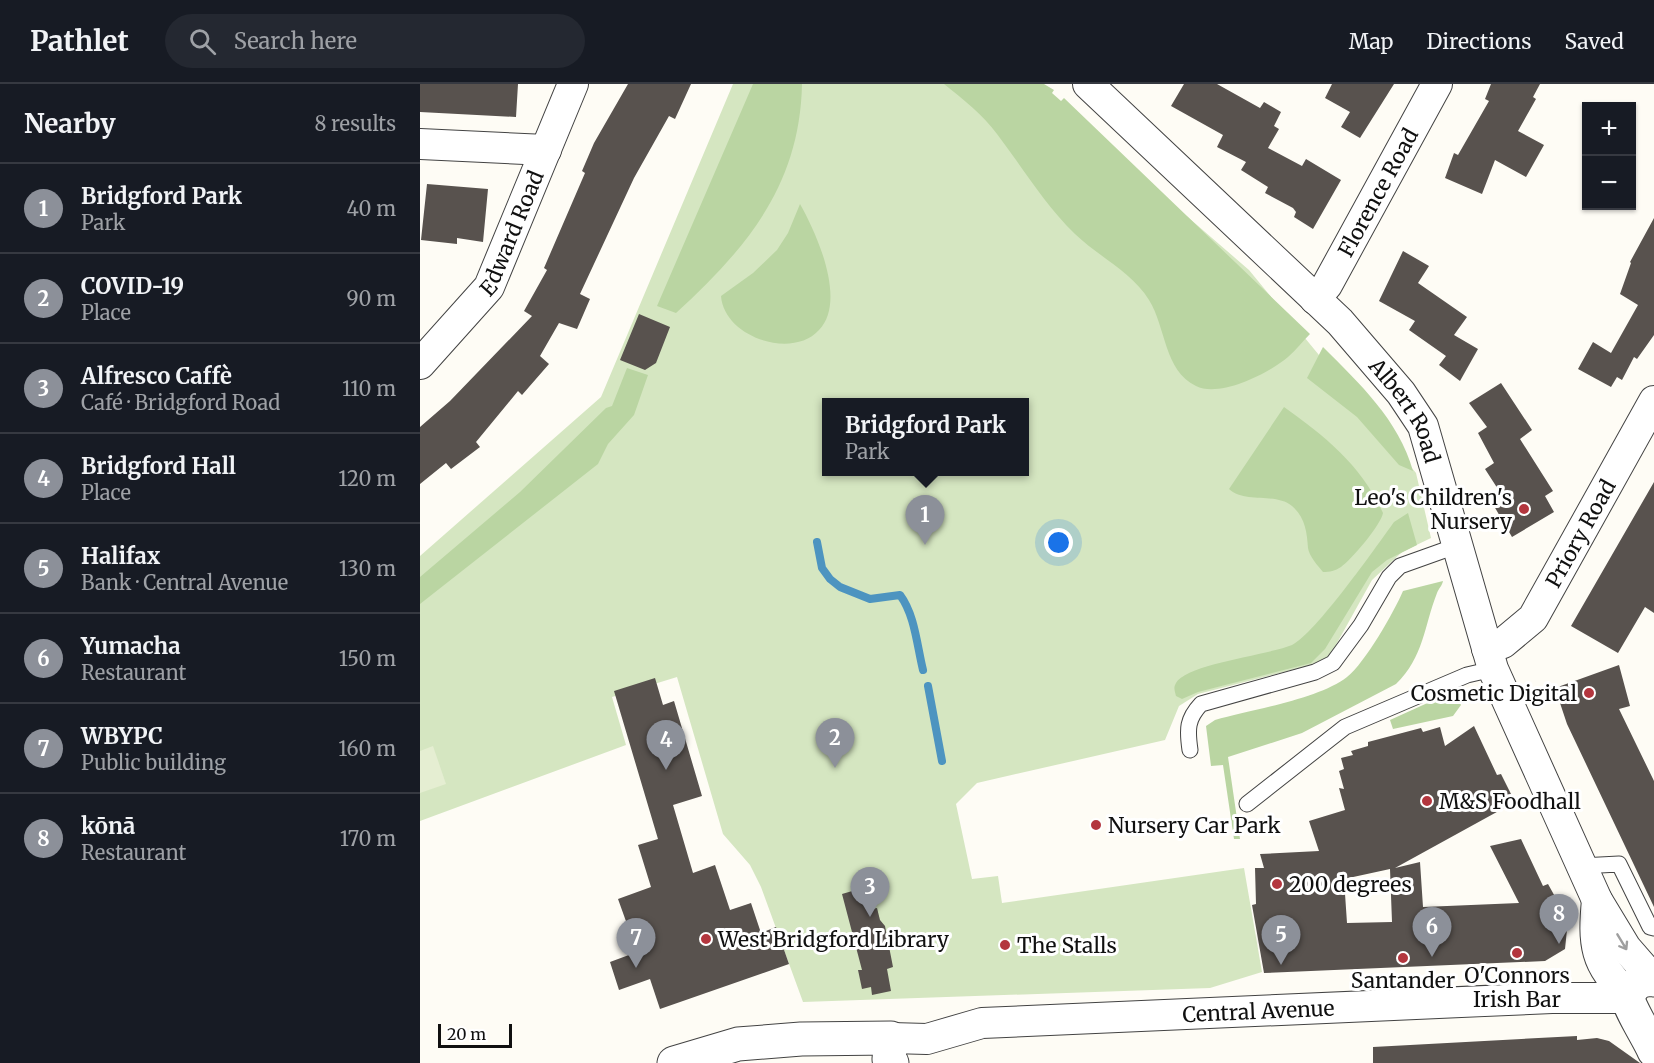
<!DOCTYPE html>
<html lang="en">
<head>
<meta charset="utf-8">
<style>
	body { margin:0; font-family:Merriweather,serif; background:#242831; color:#f1f3f6 }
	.controls { position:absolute; right:18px; top:18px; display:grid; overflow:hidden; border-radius:0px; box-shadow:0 2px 4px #0004 }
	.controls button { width:54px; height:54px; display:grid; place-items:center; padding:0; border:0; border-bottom:2px solid #363941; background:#171b24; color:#f1f3f6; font:30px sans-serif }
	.scale { position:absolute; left:18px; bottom:15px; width:74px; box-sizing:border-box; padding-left:6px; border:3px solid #101010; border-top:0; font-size:16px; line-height:21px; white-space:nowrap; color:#101010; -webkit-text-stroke:4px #fff; paint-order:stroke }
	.you { position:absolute; left:639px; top:459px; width:21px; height:21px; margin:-15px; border:4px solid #fff; border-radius:50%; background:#1a73e8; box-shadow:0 0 0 9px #1a73e833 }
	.badge { display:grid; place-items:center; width:39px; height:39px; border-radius:50%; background:#8c9099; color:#fff; font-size:20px; font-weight:700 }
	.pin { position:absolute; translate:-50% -50px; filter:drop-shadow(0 2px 3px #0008) }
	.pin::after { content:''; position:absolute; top:32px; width:21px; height:18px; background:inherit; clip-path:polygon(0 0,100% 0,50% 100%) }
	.popup { position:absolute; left:402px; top:314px; width:207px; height:78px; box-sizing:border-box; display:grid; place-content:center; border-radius:0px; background:#171b24; filter:drop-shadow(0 2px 4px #0005); font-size:20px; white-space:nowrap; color:#9ea1a6 }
	.popup b { font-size:22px; color:#f1f3f6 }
	.popup::after { content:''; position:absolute; left:50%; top:100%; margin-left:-12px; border:12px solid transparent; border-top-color:#171b24 }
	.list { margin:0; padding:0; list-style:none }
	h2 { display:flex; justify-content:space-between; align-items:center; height:78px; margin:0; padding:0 24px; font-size:26px }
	h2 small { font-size:20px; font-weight:400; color:#9ea1a6 }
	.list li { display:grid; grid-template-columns:39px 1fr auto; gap:18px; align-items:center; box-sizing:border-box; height:90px; padding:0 24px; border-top:2px solid #363941 }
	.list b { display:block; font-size:22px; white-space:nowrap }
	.list p { margin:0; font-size:20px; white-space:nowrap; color:#9ea1a6 }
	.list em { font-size:20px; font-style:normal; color:#9ea1a6 }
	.icon { flex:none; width:33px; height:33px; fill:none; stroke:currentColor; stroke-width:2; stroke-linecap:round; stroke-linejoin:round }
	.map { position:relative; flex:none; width:1234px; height:979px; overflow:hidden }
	header { display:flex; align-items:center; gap:36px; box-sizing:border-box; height:84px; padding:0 30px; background:#171b24; border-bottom:2px solid #363941 }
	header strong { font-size:28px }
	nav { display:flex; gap:33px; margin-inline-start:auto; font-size:21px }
	.search { width:420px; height:54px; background:#242831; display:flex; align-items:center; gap:15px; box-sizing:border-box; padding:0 21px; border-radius:33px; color:#9ea1a6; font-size:22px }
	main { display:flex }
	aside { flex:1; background:#171b24 }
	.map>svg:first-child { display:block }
	.green { fill:#d5e6c1; fill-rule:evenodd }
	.forest { fill:#bad5a2 }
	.pitch { fill:#e5eed2 }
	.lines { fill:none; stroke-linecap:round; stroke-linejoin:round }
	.stream { stroke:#4d94c0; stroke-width:8 }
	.building { fill:#58524e; fill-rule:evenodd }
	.service-casing { stroke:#434343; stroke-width:17 }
	.minor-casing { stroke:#434343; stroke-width:32 }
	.tertiary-casing { stroke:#434343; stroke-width:35 }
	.service { stroke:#fff; stroke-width:15 }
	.minor { stroke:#fff; stroke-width:30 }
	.tertiary { stroke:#fff; stroke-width:33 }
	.oneway { stroke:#9f9f9f }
	.poi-dot { fill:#b3363e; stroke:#fff; stroke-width:2 }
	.labels { text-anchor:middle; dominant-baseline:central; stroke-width:6; stroke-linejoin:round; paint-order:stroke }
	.street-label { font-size:21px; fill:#101010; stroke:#fff }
	.poi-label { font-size:21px; fill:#101010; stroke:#fff; text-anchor:start }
</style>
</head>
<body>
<header>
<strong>Pathlet</strong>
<div class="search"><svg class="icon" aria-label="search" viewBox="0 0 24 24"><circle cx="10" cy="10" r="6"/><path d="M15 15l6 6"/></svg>Search here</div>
<nav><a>Map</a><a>Directions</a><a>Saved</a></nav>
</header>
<main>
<aside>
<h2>Nearby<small>8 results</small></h2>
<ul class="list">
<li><span class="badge">1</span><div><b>Bridgford Park</b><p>Park</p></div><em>40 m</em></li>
<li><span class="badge">2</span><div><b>COVID-19</b><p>Place</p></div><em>90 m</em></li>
<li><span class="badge">3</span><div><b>Alfresco Caffè</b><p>Café · Bridgford Road</p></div><em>110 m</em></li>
<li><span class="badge">4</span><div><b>Bridgford Hall</b><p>Place</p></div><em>120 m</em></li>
<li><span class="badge">5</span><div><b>Halifax</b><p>Bank · Central Avenue</p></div><em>130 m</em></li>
<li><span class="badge">6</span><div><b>Yumacha</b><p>Restaurant</p></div><em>150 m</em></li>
<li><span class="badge">7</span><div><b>WBYPC</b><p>Public building</p></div><em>160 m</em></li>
<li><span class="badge">8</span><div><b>kōnā</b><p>Restaurant</p></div><em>170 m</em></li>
</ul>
</aside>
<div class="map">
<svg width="1234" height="979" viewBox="0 0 1234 979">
	<rect width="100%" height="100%" fill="#fefcf5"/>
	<path class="green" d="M 313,0 L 603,0 L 651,32 L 829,186 L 996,389 L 1011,454 L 982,468 L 952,496 L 907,577 L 778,610 L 759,622 L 745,656 L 557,699 L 536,720 L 552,795 L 578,792 L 582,819 L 824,784 L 842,888 L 790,904 L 383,918 L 341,803 L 330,781 L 303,750 L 257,593 L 192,613 L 206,661 L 0,737 L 0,472 L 181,313 ZM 406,318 L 604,318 L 604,388 L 406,388 Z"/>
	<path class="forest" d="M 333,0 L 382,0 C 380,101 327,164 256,229 L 237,222 Z
		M 524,0 L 624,0 L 634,6 L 632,9 L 641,17 L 644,14 L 890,250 C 883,257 876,266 868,273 C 849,289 800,314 776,302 C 744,287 746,243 729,216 C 712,188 679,173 655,150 C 624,120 603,84 577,50 C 563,31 543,15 524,0 Z
		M 380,120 C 397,150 427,217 399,246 C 372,276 304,253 301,212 L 333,189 L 357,166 L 368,149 Z
		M 903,263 C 939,299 979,336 993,387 L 979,381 L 937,333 L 887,294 Z
		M 207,284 L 228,291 L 214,331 L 188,360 L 178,380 L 0,520 L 0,493 L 100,408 L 186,324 L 192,322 Z
		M 864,323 C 906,353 941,381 963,429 C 961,441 931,476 921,483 C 915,487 910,488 903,488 C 898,482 889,472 888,464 C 887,448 885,433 872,422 C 855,408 825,420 809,405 Z
		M 988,429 L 997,461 L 967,476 L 952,488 L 905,565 L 891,579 L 778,608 L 762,615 L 756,612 C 755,607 753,604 756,599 C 766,580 848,571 872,561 C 895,550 956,463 974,438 Z
		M 1023,497 C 1022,502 1019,504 1017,509 C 1004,542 1004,573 976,600 L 882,649 L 808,673 L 820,755 L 814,755 L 803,681 L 791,682 L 786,642 L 795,636 C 831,626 899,615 927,593 C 945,579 974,528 983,507 Z
		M 1034,607 L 1041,621 L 1033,632 L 973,645 L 970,636 Z"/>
	<path class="pitch" d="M 13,662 L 26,700 L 0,709 L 0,667 Z"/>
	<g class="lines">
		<path class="stream" d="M 397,458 L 402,484 L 410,495 L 420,503 L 450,515 L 480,511 C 495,531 497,562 503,586
			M 508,602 L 522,677"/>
	</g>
	<path class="building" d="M 0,0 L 98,0 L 96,33 L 0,28 Z
		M 208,0 L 271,0 L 255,35 L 249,32 L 214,94 L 160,210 L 170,215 L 157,245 L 139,239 L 120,272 L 129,280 L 102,311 L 98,307 L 56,358 L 60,363 L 31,385 L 26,379 L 0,400 L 0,343 L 30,317 L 112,232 L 104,227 L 127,186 L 124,184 L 165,89 L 162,87 L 174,59 Z
		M 764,0 L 797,0 L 840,24 L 844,18 L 861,28 L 854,42 L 859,45 L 848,64 L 882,82 L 886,75 L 921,96 L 893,145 L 874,133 L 876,128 L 873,124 L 845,109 L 848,103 L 821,86 L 826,78 L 797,63 L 803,51 L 751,22 Z
		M 912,0 L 974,0 L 940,54 L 921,43 L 930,28 L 905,14 Z
		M 1071,0 L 1120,0 L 1113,13 L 1116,15 L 1098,47 L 1124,61 L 1106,93 L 1075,76 L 1062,110 L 1025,94 L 1034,69 L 1038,71 L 1069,17 L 1065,15 Z
		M 7,100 L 68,105 L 63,158 L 37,154 L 37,160 L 1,156 Z
		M 1234,134 L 1234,251 L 1217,275 L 1214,273 L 1202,296 L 1197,293 L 1191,303 L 1158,285 L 1173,258 L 1191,269 L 1218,221 L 1200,210 L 1211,179 L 1210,178 Z
		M 983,167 L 1009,182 L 998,199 L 1047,233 L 1034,251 L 1058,265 L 1040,297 L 1019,281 L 1026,272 L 989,246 L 995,237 L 959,217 Z
		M 219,230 L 250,243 L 236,279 L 225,286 L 200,276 Z
		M 1081,299 L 1112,346 L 1100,355 L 1133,407 L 1125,412 L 1134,428 L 1092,453 L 1074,422 L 1085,416 L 1065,385 L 1074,379 L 1058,349 L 1067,343 L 1049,319 Z
		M 1234,398 L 1234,529 L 1225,523 L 1198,569 L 1151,542 Z
		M 1199,581 L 1210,622 L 1199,625 L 1234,697 L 1234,823 L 1147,640 L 1135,604 Z
		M 235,594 L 243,621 L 254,617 L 282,712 L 253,721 L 273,789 L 295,781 L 310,826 L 331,819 L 341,849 L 356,843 L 369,880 L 240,925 L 230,895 L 199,906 L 190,878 L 217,868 L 198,815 L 231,803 L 218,761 L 238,755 L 194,607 Z
		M 1054,642 L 1077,691 L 1081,690 L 1095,718 L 975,784 L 1000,778 L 1003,823 L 1099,819 L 1070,762 L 1101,755 L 1123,802 L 1128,800 L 1148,836 L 1145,865 L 1125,877 L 844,889 L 832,821 L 836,820 L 835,784 L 844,784 L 840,770 L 899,767 L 889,737 L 925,726 L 919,704 L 924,705 L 919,687 L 924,685 L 921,674 L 933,671 L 931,667 L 948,662 L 948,658 L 1001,644 L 1003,648 L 1020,643 L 1025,662 ZM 970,785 L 972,838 L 927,839 L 924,795 Z
		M 446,803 L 452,825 L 457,824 L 460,836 L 465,842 L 473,883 L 467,885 L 471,907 L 452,911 L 451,903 L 442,905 L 438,886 L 442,886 L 422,810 Z
		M 1157,952 L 1157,956 L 1177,954 L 1189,957 L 1220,979 L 953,979 L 953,963 Z"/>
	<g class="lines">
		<g class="service-casing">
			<path id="service" d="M 770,666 C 767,645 767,635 781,620 L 895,588 L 913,579 L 941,541 L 969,493 L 980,482 L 1036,462
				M 827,720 L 925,643 L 1047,591 L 1073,585
				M 1161,782 L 1199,780 L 1230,843 L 1234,844"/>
		</g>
		<g class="minor-casing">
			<g id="minor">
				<path id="s1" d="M 668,0 L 920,238 L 981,309 L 1003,342 L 1073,585 L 1177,816 L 1206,864 L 1234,896"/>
				<path d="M 0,60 L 126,66"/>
				<path id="s2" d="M 895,215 L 907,201 L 1017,0"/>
				<path id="s3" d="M 0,280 L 69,203 L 153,0"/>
				<path id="s4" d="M 1067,565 L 1083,559 L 1113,534 L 1234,317"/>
				<path d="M 1177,816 C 1173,858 1174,882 1209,911"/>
				<path id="s5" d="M 471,954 L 507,955 L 562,939 L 1132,914 L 1208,914"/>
			</g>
		</g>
		<g class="tertiary-casing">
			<path id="tertiary" d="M 1234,896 C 1220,894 1212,901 1208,914 C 1210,926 1228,953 1234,967
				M 254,979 L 318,960 L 381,955 L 471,954 L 469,975 L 472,979"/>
		</g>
		<use href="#service" class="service"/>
		<use href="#minor" class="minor"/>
		<use href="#tertiary" class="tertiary"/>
	</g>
	<defs><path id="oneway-shaft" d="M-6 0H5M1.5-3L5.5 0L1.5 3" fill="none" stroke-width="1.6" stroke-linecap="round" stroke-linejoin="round" transform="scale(1.5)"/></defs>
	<use class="oneway" href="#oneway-shaft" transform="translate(1202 858) rotate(59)"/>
	<g class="poi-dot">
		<circle cx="1104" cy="425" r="6"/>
		<circle cx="1169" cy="609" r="6"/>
		<circle cx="1007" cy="717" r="6"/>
		<circle cx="676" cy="741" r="6"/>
		<circle cx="857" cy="800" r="6"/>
		<circle cx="286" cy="855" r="6"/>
		<circle cx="585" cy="861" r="6"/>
		<circle cx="1097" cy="869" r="6"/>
		<circle cx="983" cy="874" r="6"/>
	</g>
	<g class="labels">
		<g class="street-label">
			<text stroke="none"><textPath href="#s2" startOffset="124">Florence Road</textPath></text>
			<text stroke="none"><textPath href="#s3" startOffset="162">Edward Road</textPath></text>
			<text stroke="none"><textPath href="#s1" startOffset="458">Albert Road</textPath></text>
			<text stroke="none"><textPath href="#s4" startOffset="153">Priory Road</textPath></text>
			<text stroke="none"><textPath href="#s5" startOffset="370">Central Avenue</textPath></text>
		</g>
		<g class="poi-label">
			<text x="1092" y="413" text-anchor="end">Leo's Children's<tspan x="1092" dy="24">Nursery</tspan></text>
			<text x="1157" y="609" text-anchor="end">Cosmetic Digital</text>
			<text x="1019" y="717">M&amp;S Foodhall</text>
			<text x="688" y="741">Nursery Car Park</text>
			<text x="869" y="800">200 degrees</text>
			<text x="298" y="855">West Bridgford Library</text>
			<text x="597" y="861">The Stalls</text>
			<text x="1097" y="891" text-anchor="middle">O'Connors<tspan x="1097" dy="24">Irish Bar</tspan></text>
			<text x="983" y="896" text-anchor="middle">Santander</text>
		</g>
	</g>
</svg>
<div class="controls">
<button>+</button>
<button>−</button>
</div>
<div class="scale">20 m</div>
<div class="you"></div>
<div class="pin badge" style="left:505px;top:461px">1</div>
<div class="popup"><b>Bridgford Park</b>Park</div>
<div class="pin badge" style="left:415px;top:684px">2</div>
<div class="pin badge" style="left:450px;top:833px">3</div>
<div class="pin badge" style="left:246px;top:686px">4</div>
<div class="pin badge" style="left:861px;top:881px">5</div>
<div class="pin badge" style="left:1012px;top:873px">6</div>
<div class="pin badge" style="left:216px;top:884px">7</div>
<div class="pin badge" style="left:1139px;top:860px">8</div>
</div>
</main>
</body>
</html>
